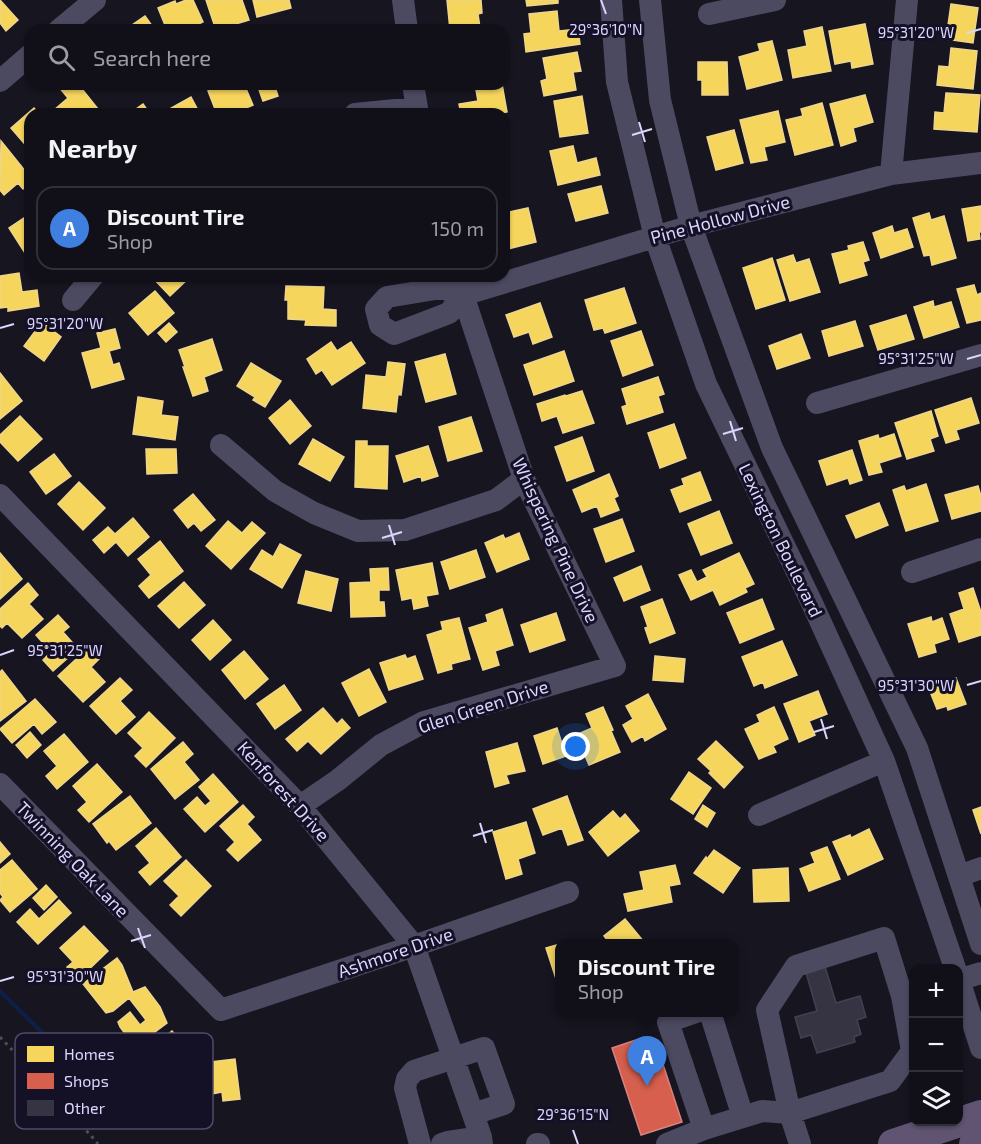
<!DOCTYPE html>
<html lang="en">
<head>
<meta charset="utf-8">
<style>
	body { margin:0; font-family:"Exo 2",sans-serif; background:#1e1e25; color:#f1f3f6 }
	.controls { position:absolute; right:18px; bottom:18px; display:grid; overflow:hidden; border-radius:12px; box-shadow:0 2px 4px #0004 }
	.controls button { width:54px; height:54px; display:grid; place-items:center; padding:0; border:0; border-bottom:2px solid #303037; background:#111018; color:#f1f3f6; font:30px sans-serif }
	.you { position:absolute; left:576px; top:747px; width:21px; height:21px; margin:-15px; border:4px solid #fff; border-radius:50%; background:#1a73e8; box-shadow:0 0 0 9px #1a73e833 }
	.badge { display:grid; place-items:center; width:39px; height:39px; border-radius:50%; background:#9792b0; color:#fff; font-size:20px; font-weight:700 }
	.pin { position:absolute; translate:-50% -50px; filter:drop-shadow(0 2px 3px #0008) }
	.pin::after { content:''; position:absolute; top:32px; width:21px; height:18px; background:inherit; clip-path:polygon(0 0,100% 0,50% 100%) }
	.popup { position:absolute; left:555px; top:939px; width:183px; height:78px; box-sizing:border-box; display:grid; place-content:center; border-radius:12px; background:#111018; filter:drop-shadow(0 2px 4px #0005); font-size:20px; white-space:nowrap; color:#9c9da2 }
	.popup b { font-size:22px; color:#f1f3f6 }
	.popup::after { content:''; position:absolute; left:50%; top:100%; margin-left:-12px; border:12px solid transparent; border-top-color:#111018 }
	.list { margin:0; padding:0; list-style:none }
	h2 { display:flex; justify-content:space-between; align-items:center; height:78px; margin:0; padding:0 24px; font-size:26px }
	h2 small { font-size:20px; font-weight:400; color:#9c9da2 }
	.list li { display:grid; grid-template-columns:39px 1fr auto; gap:18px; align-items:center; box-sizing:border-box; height:84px; margin:0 12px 12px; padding:0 12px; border:2px solid #303037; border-radius:18px }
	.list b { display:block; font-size:22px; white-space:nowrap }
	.list p { margin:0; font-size:20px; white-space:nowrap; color:#9c9da2 }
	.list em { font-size:20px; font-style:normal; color:#9c9da2 }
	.icon { flex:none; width:33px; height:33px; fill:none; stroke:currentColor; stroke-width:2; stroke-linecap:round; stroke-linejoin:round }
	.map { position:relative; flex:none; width:981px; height:1144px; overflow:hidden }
	.search { position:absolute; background:#111018; box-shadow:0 2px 4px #0004; left:24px; top:24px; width:486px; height:66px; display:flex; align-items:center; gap:15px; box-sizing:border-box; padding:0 21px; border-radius:18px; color:#9c9da2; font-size:22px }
	.panel { position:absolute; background:#111018; box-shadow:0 2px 4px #0004; left:24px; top:108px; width:486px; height:174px; border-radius:18px }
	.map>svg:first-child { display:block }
	.homes { fill:#f6d55c; stroke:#eed58d; stroke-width:1.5 }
	.shops { fill:#d6604d; stroke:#d88382; stroke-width:1.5 }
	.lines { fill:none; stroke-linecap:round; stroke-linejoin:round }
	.stream { stroke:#0e1f43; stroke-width:4.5 }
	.building { fill:#363342; stroke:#444054; stroke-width:1.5 }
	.path { stroke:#475261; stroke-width:3; stroke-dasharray:3 4.5; stroke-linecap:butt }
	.minor { stroke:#4c4a61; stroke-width:22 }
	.major { stroke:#605472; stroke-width:30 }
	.ticks { fill:none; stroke:#dcd5fe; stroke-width:2 }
	.labels { text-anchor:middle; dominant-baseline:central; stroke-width:6; stroke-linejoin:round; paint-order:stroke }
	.street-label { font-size:18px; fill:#dcd5fe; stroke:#141025 }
	.key { fill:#141025; stroke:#504b66; stroke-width:1.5 }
	.key-label { font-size:16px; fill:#dcd5fe }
	.ticks-label { font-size:15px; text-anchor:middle; fill:#dcd5fe; stroke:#141025; stroke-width:6; stroke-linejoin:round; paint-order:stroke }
</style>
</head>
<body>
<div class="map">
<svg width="981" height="1144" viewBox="0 0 981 1144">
	<rect width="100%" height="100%" fill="#171520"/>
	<path class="homes" d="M 0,0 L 18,20 L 6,31 L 0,23 Z
		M 186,0 L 193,0 L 203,22 L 186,30 L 167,30 L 158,8 L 175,1 L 176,4 Z
		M 206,0 L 242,0 L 249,20 L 216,30 Z
		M 253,0 L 289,0 L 291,8 L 257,17 Z
		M 447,0 L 481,0 L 482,13 L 478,14 L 480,28 L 450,30 Z
		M 526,0 L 558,0 L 558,3 L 527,6 Z
		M 951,4 L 978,8 L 973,43 L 946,39 Z
		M 557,11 L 559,31 L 578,29 L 580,44 L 526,52 L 524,34 L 531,33 L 529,14 Z
		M 145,16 L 155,30 L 135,30 L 132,25 Z
		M 865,24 L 873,64 L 852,68 L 851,61 L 835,64 L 829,31 Z
		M 822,27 L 831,71 L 793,78 L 788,50 L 807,46 L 804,31 Z
		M 772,41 L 782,80 L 747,89 L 739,57 L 760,51 L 758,44 Z
		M 951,48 L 977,51 L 973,89 L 937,85 L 939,66 L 949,67 Z
		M 577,52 L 581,71 L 573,72 L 576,90 L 544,96 L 541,81 L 547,79 L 543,58 Z
		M 698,62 L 727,62 L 728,95 L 702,95 L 702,80 L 698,80 Z
		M 61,84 L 78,84 L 102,114 L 58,114 L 54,110 L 68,98 L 58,86 Z
		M 224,84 L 244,84 L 253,105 L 239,111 L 237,107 L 217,114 L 208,91 Z
		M 257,84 L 274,84 L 278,96 L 263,101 Z
		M 475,84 L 502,84 L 507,112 L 494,114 L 461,114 L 459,104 L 478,101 Z
		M 946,93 L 980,95 L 977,132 L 934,129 L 935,112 L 944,113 Z
		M 865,95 L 873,122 L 853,128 L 856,141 L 841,146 L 830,104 Z
		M 582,96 L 588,133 L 560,137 L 554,101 Z
		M 191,97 L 200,114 L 165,114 L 164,112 Z
		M 822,103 L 833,145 L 795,155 L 786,120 L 803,116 L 801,109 Z
		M 143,104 L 150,114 L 129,114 Z
		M 34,108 L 39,114 L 30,114 L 30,150 L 11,128 Z
		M 778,111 L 785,142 L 764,147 L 767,160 L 751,163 L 740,120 Z
		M 734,130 L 743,163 L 716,170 L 707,137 Z
		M 1,141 L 30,177 L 30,183 L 23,189 L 18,183 L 4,195 L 0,190 Z
		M 573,146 L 577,163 L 596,158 L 600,175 L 558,185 L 550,151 Z
		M 601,186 L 608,213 L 576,221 L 568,194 Z
		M 981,206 L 981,232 L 979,232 L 980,239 L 968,241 L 962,209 Z
		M 528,208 L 536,242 L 504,250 L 504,213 Z
		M 929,213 L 931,220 L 944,216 L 956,258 L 932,265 L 930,255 L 924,256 L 913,218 Z
		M 30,214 L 30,250 L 25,253 L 9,228 Z
		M 892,226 L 894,233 L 907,229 L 913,247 L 881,258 L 873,233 Z
		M 863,242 L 869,260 L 863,262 L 867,275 L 840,283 L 832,254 L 849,250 L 848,246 Z
		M 793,255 L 796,263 L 809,259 L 820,292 L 790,301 L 777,260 Z
		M 772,258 L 785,300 L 756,309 L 743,268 Z
		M 19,273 L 22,292 L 37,290 L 39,306 L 8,311 L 8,307 L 0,308 L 0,276 Z
		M 151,276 L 191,276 L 170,296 Z
		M 974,285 L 977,295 L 981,293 L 981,320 L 967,323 L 957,289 Z
		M 286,286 L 324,287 L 323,309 L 336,310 L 336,326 L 305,325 L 306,320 L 288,319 L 288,300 L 285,300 Z
		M 624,288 L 636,323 L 605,333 L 603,328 L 594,330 L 585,300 Z
		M 155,291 L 174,313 L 148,335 L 129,313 Z
		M 933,301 L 934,307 L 951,302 L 959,327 L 924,338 L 914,307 Z
		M 540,303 L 552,337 L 533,344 L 529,332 L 514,337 L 506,315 Z
		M 906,315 L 914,339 L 878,350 L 870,326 Z
		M 855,321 L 863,346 L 829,356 L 822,331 Z
		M 42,322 L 61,337 L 44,361 L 24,346 Z
		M 169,323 L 177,332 L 166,342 L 158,333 Z
		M 115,329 L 120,348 L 109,351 L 113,365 L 119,363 L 124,379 L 92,388 L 82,353 L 101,348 L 97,333 Z
		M 641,331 L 653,365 L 623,376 L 611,341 Z
		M 801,334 L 810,358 L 777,369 L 769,346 Z
		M 212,339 L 222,370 L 204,377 L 208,391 L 193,396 L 183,367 L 185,367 L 179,350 Z
		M 331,342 L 337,351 L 351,342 L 365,363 L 332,385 L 322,370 L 316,374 L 307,359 Z
		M 564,351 L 574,381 L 534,395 L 524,365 Z
		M 445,354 L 456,394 L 426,402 L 415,362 Z
		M 388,362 L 405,364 L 401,395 L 398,394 L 396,412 L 363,408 L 366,375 L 386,377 Z
		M 251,363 L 281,381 L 265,407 L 253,400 L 255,397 L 237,386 Z
		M 0,373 L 22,401 L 0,419 Z
		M 658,377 L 664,394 L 658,396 L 663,412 L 627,424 L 622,407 L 627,405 L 622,389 Z
		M 582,391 L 594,423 L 563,433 L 557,416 L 542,421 L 537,404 L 565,395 L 566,396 Z
		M 138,397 L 163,401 L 161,415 L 178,417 L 175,440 L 133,434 Z
		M 971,398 L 979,423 L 956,430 L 959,439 L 946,443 L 935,410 Z
		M 290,400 L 311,426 L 290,444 L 269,418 Z
		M 931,411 L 938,436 L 930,439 L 934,451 L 907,459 L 895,423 Z
		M 20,416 L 42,439 L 18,461 L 0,442 L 0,435 Z
		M 471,417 L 482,451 L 448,461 L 439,427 Z
		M 674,424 L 686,458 L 660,468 L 648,433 Z
		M 894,434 L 901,456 L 879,463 L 882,472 L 869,475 L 859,441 L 878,435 L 879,439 Z
		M 582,437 L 594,471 L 567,481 L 555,447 Z
		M 313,439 L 344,457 L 330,481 L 299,464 Z
		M 356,441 L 367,441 L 367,446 L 388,446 L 387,489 L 355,487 Z
		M 428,446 L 438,476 L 422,481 L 421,476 L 404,482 L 396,456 Z
		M 146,449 L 176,449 L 177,473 L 147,474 Z
		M 852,450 L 862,480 L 850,484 L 848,478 L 827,485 L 819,461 Z
		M 54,454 L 71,476 L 46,494 L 30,472 Z
		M 700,472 L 711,500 L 680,512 L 671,490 L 684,485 L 682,479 Z
		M 609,474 L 618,496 L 614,498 L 619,510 L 601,517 L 597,506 L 582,512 L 573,490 Z
		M 79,482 L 105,508 L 83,530 L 58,504 Z
		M 926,484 L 938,521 L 906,531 L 893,490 L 904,486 L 906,491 Z
		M 978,486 L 981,496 L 981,511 L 952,519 L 945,495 Z
		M 193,494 L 215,520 L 201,531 L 194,523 L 188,528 L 174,510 Z
		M 879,503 L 888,525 L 856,538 L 846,516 Z
		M 719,511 L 732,543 L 701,555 L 688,524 Z
		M 133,518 L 149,537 L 128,556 L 116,542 L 104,553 L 93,540 L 108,527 L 115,534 Z
		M 622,519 L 634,551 L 606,562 L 594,529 Z
		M 228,521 L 242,533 L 252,522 L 265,533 L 231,569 L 206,546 Z
		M 519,533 L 529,559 L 497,572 L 485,543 L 503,535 L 505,539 Z
		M 160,541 L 183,571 L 149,598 L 139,586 L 151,575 L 138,559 Z
		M 280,544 L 301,555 L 282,588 L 250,569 L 262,550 L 273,557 Z
		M 476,550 L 485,577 L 450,589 L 441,562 Z
		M 0,553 L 22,579 L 0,599 Z
		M 739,553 L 754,584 L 745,588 L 747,592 L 720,605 L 713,590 L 691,600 L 679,575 L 691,570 L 697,582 L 707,577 L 703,570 Z
		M 432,563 L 438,594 L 426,596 L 428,606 L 414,609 L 412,598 L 402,600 L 396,570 Z
		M 641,566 L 650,590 L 624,601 L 614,578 Z
		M 388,568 L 389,590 L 379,590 L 379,602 L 384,602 L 385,616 L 351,617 L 350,583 L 371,582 L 370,569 Z
		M 306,571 L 338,579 L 331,611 L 298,603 Z
		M 184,582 L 205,605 L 179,628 L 158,606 Z
		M 28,583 L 38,595 L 29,604 L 43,619 L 22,638 L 7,623 L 2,628 L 0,626 L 0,609 Z
		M 973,588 L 981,612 L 981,635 L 959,642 L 950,614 L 964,609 L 959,593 Z
		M 662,599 L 675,633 L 650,643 L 645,628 L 648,627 L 641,607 Z
		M 762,599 L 774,629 L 740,643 L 727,613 Z
		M 502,609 L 513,645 L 495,651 L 499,665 L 483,670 L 469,628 L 488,622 L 486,615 Z
		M 556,613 L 565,640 L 530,652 L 521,625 Z
		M 58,615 L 69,627 L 63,632 L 78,649 L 53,671 L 43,660 L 51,652 L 36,635 Z
		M 931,617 L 932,622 L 942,618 L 949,639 L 934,644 L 936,652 L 919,657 L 908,624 Z
		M 459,618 L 470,659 L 451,664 L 452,669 L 438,673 L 427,635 L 443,630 L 441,622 Z
		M 213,620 L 231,640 L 210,660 L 192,640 Z
		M 782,641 L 797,675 L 765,688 L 763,682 L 754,686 L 742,657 Z
		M 89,647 L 100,658 L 91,667 L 105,682 L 83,702 L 58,676 Z
		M 244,651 L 268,679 L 245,699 L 222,670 Z
		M 405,655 L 407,659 L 415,656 L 423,679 L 389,690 L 380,663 Z
		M 655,656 L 685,659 L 683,682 L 653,680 Z
		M 369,669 L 386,702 L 359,716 L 342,683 Z
		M 2,670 L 26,701 L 0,721 L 0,672 Z
		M 120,678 L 132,690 L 120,701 L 135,717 L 116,734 L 90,706 Z
		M 956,678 L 966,704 L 948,710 L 947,706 L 937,709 L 929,689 Z
		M 284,685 L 301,710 L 275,729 L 257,704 Z
		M 818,691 L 827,714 L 809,721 L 815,735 L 799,742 L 784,704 Z
		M 648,694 L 666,729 L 645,741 L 643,736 L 632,742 L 623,725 L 633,719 L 626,706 Z
		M 35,699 L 56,722 L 42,734 L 34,724 L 12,743 L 0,729 Z
		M 603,707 L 613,730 L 611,731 L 620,752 L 589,765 L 576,735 L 592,728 L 586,714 Z
		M 774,707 L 788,739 L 773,746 L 776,752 L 759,759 L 745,729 L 760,722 L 757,715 Z
		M 323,708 L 337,724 L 342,719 L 350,728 L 321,754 L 308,741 L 297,751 L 286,739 Z
		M 149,712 L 175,738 L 146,767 L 135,756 L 143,748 L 128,733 Z
		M 557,728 L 566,756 L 543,764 L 534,736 Z
		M 30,732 L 41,745 L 27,758 L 16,745 Z
		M 64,734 L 88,762 L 57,789 L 46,776 L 57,766 L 44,751 Z
		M 716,741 L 743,767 L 724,788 L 709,773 L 711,771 L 698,759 Z
		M 183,742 L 193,754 L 184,762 L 199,780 L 175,799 L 151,769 Z
		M 517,743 L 525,771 L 506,775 L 509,783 L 495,787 L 486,752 Z
		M 97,764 L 122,792 L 89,822 L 78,810 L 87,802 L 73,786 Z
		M 689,772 L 711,788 L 693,814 L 671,799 Z
		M 213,774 L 238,802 L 205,832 L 184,809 L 197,797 L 205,806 L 211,801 L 199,787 Z
		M 130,796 L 151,823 L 116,850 L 109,841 L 107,843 L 93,824 Z
		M 567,796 L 583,840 L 568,845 L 562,828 L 543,835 L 533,809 Z
		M 243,805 L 254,817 L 247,824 L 261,840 L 238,861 L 227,850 L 235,842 L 220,826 Z
		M 703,805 L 715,813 L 707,827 L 695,819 Z
		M 981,807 L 981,834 L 973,810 Z
		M 613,811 L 620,819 L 625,814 L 639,831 L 608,856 L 589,832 Z
		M 526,822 L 535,853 L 518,859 L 522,874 L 506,879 L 493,832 Z
		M 156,828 L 181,857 L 150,885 L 139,872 L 150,863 L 136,846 Z
		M 869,829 L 883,859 L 848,875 L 833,842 L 850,835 L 851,838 Z
		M 0,842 L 10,854 L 0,863 Z
		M 827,847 L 840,879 L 809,891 L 800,869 L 815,863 L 811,853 Z
		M 714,850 L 740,868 L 723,893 L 694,873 L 706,857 L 707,859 Z
		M 12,860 L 37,889 L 10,912 L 0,900 L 3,897 L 0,893 L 0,870 Z
		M 186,860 L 211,886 L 181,916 L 170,905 L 179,896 L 164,881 Z
		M 675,865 L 680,884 L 669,886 L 672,902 L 628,911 L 624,894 L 644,890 L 640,872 Z
		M 788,868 L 789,901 L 754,902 L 753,870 Z
		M 46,885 L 57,897 L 44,910 L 33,898 Z
		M 59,900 L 71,913 L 38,944 L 17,922 L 30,909 L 39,919 Z
		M 625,919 L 644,942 L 642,944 L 610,944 L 604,936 Z
		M 84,926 L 108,951 L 79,979 L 67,967 L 73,962 L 60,948 Z
		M 560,944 L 560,988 L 559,988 L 546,948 Z
		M 117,958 L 122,965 L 133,992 L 145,987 L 160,1007 L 167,1023 L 135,1047 L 120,1027 L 118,1022 L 130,1012 L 140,1025 L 146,1020 L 129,998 L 113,1011 L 106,1013 L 83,984 Z
		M 172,1031 L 181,1042 L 170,1051 L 184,1069 L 163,1085 L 140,1057 Z
		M 235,1059 L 240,1099 L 223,1101 L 222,1092 L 206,1095 L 202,1063 Z
		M 203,1094 L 209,1109 L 194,1116 L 187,1101 Z"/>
	<path class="shops" d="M 639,1039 L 643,1051 L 657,1046 L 682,1122 L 641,1135 L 612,1048 Z"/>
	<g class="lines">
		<path class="stream" d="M 0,991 L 134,1123"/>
	</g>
	<path class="building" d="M 824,963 L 836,1003 L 860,996 L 866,1017 L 857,1020 L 861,1034 L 854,1037 L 855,1042 L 817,1053 L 811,1035 L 801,1038 L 795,1017 L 817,1011 L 805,969 Z"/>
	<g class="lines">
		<path class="path" d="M 0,1037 L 67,1108 L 98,1144"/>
		<path class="minor" d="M 403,0 L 407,30
			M 611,0 L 617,82 L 655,237 L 706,384 L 811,601 L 884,761 L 955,968
			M 650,0 L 660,100 L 691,226 L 772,448 L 917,748 L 981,944
			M 709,14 L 775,0
			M 59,30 L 95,0
			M 0,81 L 30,55
			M 413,84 L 418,114
			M 355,114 L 416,108
			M 891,174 L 907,0
			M 441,288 L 463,295 L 449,313 L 394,334 L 380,325 L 376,309 L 387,297 Z
			M 463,295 L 691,226 L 891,174 L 981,163
			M 73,300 L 93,276
			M 817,403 L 981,355
			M 221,445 L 275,491 L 314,513 L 358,531 L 405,530 L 496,500 L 524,479
			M 0,495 L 300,806 L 414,946 L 481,1137 L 482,1144
			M 912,572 L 981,549
			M 0,784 L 221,1010 L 414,946 L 568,892
			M 300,806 L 338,780 L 381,745 L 424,722 L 615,666 L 524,479 L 463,295 L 458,276
			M 759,815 L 884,761
			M 959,876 L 981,868
			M 958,977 L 981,1048
			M 958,980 L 981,973
			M 696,1012 L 668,1022 L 704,1129
			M 710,1012 L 743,1117
			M 420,1144 L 405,1088 L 407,1079 L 414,1071 L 484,1048 L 504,1104 L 473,1114
			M 442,1144 L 448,1142 L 481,1137
			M 537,1144 L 539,1144
			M 667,1144 L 704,1129 L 762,1111 L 790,1113 L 767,1010 L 796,966 L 884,938 L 902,996
			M 800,1144 L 790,1113 L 890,1081 L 912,1051 L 902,996 L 914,993"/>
		<path class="major" d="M 893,1144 L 981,1115
			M 974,1144 L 981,1142"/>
	</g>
	<path class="ticks" d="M 601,0 L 606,14M 967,33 L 981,29M 639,122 L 645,142M 632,135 L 652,129M 0,328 L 14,324M 967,359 L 981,355M 730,421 L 736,441M 723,434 L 743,428M 389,525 L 395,545M 382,538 L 402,532M 0,655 L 14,650M 967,685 L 981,681M 821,719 L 827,739M 814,732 L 834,726M 480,823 L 486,843M 473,836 L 493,830M 138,928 L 145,948M 131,941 L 151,935M 0,981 L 14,977M 573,1130 L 578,1144"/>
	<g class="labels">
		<g class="street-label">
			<text transform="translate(720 219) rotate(-15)">Pine Hollow Drive</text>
			<text transform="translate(556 540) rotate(65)">Whispering Pine Drive</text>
			<text transform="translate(781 540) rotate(64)">Lexington Boulevard</text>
			<text transform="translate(483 706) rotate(-18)">Glen Green Drive</text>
			<text transform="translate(284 791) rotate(48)">Kenforest Drive</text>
			<text transform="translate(73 859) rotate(46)">Twinning Oak Lane</text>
			<text transform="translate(395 952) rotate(-19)">Ashmore Drive</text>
		</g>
	</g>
	<rect x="15" y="1033" width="198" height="96" rx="9" class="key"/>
	<rect x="27" y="1046" width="27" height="16" fill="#f6d55c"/>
	<rect x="27" y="1073" width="27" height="16" fill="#d6604d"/>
	<rect x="27" y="1100" width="27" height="16" fill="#363342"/>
	<g class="key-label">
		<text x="64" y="1060">Homes</text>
		<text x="64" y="1087">Shops</text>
		<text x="64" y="1114">Other</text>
	</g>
	<g class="ticks-label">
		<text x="606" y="35">29°36'10"N</text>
		<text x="916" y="38">95°31'20"W</text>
		<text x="65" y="329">95°31'20"W</text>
		<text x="916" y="364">95°31'25"W</text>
		<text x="65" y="656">95°31'25"W</text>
		<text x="916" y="691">95°31'30"W</text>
		<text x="65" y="982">95°31'30"W</text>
		<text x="573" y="1120">29°36'15"N</text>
	</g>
</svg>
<div class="controls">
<button>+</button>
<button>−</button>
<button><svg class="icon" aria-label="layers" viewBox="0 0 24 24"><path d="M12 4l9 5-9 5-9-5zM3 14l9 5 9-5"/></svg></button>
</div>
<div class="you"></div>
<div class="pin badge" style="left:647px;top:1086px;background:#3f7fe0">A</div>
<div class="popup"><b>Discount Tire</b>Shop</div>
<div class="search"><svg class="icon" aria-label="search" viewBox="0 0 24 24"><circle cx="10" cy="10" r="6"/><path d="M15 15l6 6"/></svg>Search here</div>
<section class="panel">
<h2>Nearby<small></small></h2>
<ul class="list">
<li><span class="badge" style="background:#3f7fe0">A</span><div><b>Discount Tire</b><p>Shop</p></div><em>150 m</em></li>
</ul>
</section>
</div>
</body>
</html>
